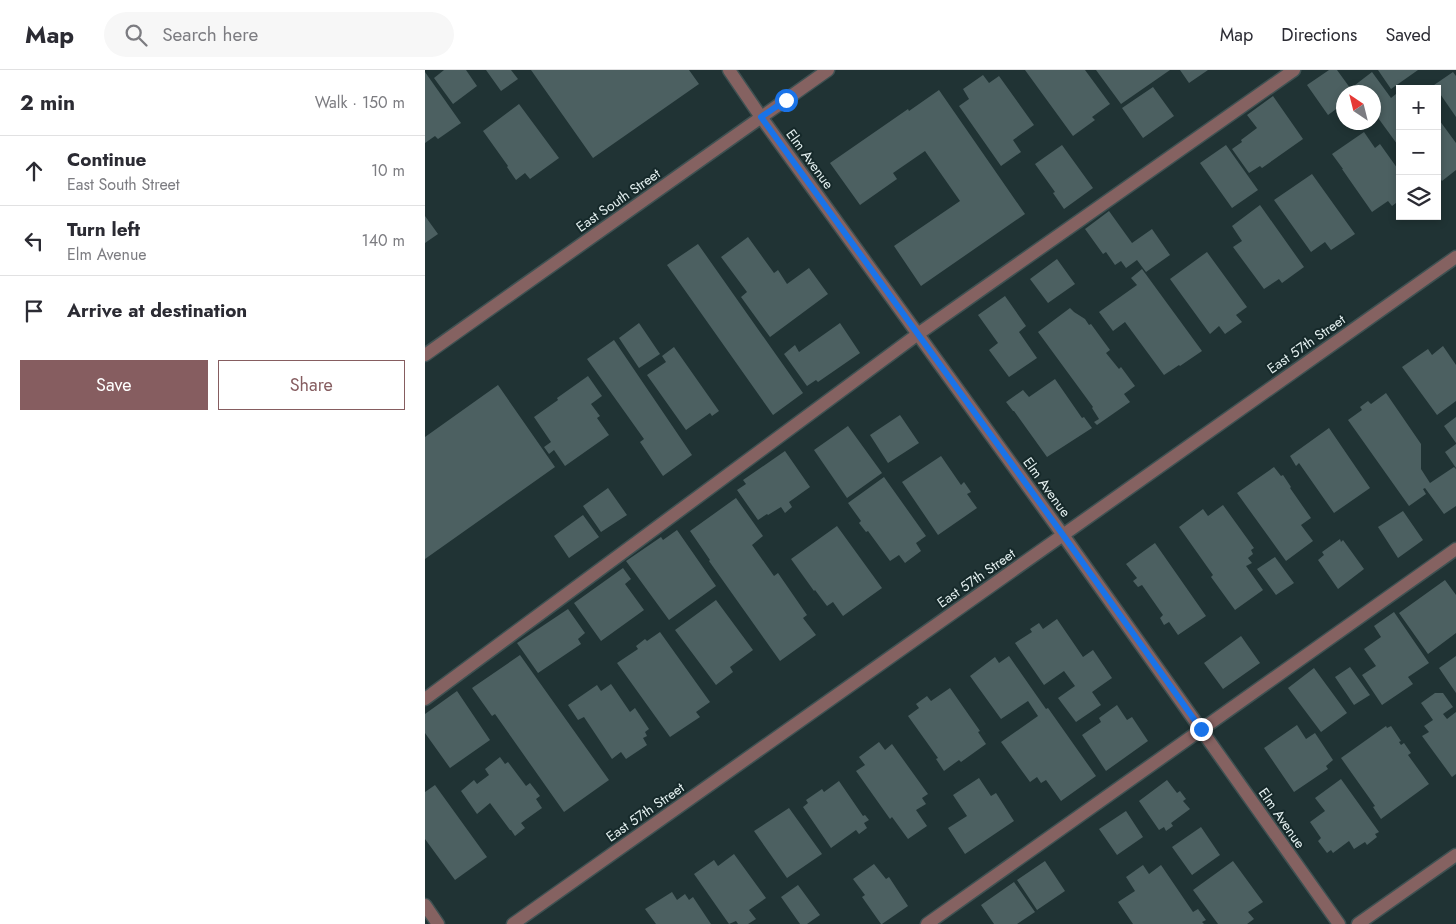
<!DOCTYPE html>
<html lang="en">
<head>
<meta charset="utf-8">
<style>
	body { margin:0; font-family:Jost,sans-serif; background:#f7f7f7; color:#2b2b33 }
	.controls { position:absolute; right:15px; top:15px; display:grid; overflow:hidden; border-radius:0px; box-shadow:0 2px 8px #0003 }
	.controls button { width:45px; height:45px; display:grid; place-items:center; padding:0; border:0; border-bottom:1px solid #e1e1e2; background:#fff; color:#2b2b33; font:25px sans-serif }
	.compass { position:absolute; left:911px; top:15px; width:45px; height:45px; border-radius:50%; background:#fff; box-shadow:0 2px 8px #0003; rotate:325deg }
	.stop { position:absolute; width:15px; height:15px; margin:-11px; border:4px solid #1a73e8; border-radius:50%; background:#fff }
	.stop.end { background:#1a73e8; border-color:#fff; box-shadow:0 1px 5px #0008 }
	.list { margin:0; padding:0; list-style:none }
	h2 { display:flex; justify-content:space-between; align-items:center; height:65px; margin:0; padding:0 20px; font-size:21px }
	h2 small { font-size:16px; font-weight:400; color:#7c7c81 }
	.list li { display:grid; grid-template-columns:32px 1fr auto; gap:15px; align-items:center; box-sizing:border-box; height:70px; padding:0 20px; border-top:1px solid #e1e1e2 }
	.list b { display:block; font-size:19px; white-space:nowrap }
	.list p { margin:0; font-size:16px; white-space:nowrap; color:#7c7c81 }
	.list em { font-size:16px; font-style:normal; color:#7c7c81 }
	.actions { display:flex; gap:10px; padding:15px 20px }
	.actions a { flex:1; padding:11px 0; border:1px solid #865d60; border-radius:0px; text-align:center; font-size:18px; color:#865d60 }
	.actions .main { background:#865d60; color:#fff }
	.icon { flex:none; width:28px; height:28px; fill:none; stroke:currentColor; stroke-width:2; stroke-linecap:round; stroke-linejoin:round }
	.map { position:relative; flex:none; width:1031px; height:854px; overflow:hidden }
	header { display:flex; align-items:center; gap:30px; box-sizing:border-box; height:70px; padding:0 25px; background:#fff; border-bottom:1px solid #e1e1e2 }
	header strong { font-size:24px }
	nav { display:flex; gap:28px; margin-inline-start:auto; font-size:18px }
	.search { width:350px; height:45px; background:#f7f7f7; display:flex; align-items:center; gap:12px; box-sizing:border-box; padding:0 18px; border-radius:28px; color:#7c7c81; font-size:19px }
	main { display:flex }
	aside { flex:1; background:#fff }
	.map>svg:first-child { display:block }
	.building { fill:#4c6061 }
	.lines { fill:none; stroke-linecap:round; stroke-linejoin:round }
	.minor-casing { stroke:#3f5152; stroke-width:15 }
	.minor { stroke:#856261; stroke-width:12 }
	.route { stroke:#1a73e8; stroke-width:6 }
	.labels { text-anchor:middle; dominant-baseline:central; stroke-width:4; stroke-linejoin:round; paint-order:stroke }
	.street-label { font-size:14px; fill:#e4f0f0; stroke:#16292a }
</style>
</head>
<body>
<header>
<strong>Map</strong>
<div class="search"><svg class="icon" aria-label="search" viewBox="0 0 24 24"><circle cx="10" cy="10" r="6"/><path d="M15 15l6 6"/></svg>Search here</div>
<nav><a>Map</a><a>Directions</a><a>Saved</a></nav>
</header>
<main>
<aside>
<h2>2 min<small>Walk · 150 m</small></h2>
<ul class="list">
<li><svg class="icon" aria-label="ahead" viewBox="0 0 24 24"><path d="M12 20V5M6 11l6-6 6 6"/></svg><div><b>Continue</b><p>East South Street</p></div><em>10 m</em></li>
<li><svg class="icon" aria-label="left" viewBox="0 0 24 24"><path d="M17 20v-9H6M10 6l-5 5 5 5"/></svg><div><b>Turn left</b><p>Elm Avenue</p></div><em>140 m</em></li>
<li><svg class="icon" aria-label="arrive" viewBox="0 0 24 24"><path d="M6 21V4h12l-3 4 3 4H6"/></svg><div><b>Arrive at destination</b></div></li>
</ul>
<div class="actions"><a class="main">Save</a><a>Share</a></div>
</aside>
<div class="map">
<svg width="1031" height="854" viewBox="0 0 1031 854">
	<rect width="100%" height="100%" fill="#203334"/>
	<path class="building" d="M 19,0 L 41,0 L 52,16 L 28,34 L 9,8 Z
		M 61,0 L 86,0 L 93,9 L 76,21 Z
		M 106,0 L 264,0 L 274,14 L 168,88 Z
		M 600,0 L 660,0 L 685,34 L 667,47 L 670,50 L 648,66 Z
		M 671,0 L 745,0 L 696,34 Z
		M 755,0 L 783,0 L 764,13 Z
		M 904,0 L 912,0 L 928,22 L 918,22 L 918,34 L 903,45 L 882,15 Z
		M 953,0 L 993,0 L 966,19 Z
		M 0,2 L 36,53 L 13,69 L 10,66 L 0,73 Z
		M 947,2 L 966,28 L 971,24 L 975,30 L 975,78 L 948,41 L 948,22 L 936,22 L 930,15 Z
		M 1028,2 L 1031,6 L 1031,47 L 1009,15 Z
		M 558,5 L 564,13 L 574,6 L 609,55 L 588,70 L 596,82 L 576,96 L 534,36 L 544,29 L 538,19 Z
		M 728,17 L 749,46 L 718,68 L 697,38 Z
		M 514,20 L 600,144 L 496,216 L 469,176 L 535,131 L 500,81 L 468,103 L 472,109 L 435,135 L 405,93 L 483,39 L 484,41 Z
		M 848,26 L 878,69 L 837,98 L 835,96 L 824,103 L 807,79 L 817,72 L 816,70 L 832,58 L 822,45 Z
		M 94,34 L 134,88 L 105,109 L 100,103 L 91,110 L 82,97 L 83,96 L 58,61 Z
		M 1012,47 L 1031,73 L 1031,100 L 1017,111 L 1012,105 Z
		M 939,62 L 950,78 L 955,74 L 975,102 L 975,130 L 967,136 L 963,131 L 947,142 L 917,99 L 918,99 L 907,84 Z
		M 637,75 L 668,118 L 639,139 L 628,123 L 630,122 L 610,94 Z
		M 801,75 L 833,120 L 807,138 L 775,93 Z
		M 887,104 L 930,164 L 906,180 L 900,172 L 886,182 L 849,130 Z
		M 835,135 L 879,197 L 857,213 L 854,209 L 839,219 L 808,177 L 817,171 L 807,156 Z
		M 684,141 L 707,173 L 727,159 L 745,185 L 721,202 L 712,190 L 701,198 L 696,191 L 690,195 L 681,182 L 678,184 L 660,159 Z
		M 0,146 L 13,164 L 0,173 Z
		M 323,167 L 349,203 L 353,200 L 362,214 L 384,198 L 403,224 L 345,267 L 316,227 L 322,222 L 296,187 Z
		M 273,174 L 378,323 L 348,345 L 242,195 Z
		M 782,182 L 822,237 L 811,245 L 817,252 L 800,264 L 794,256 L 785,264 L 745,209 Z
		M 632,189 L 650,214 L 623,233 L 605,209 Z
		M 717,199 L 777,281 L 755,296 L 754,295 L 739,305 L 700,252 L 688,261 L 674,242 L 712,215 L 706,208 Z
		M 580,226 L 601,256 L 594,262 L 612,288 L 584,307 L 564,280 L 573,273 L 553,245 Z
		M 645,238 L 649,242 L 660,249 L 664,255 L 666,254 L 685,280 L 681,283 L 694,299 L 696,297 L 710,316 L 699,324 L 705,332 L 672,355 L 669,352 L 674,349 L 667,338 L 668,337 L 613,262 Z
		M 214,253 L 235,284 L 214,298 L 194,268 Z
		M 415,253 L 435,283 L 393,312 L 391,310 L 382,316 L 359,284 L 370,275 L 374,282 Z
		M 189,270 L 267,385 L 238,406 L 215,372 L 219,369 L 162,289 Z
		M 1018,276 L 1031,295 L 1031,331 L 1012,345 L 977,297 L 1003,279 L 1007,285 Z
		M 249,277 L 294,341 L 287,346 L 285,343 L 261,360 L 222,305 L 241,292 L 237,286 Z
		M 163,306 L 177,326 L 166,334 L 175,346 L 172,348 L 184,365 L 140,396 L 129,380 L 124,384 L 119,377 L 126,372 L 109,347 L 133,330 L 132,328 Z
		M 630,309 L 657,348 L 659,347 L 667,358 L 622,387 L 589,341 L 588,341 L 581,332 L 598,320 L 604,327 Z
		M 73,315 L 130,397 L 0,489 L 0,367 Z
		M 961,323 L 996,374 L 996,399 L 1005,413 L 1029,397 L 1031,399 L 1031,436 L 1019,444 L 1000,418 L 998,419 L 1001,424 L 984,436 L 923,350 L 937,340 L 935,337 L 943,331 L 946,334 Z
		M 475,345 L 494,373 L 463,393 L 445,365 Z
		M 1031,347 L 1031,373 L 1019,356 Z
		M 423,356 L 457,403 L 422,428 L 389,380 Z
		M 904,358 L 945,418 L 909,443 L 874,393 L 871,396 L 865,386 Z
		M 1031,374 L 1031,398 L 1020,382 Z
		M 360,381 L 385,417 L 364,432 L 367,437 L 360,443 L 356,437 L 343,445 L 342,444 L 333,450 L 312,420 L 321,414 L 318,410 Z
		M 516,386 L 536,415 L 539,412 L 546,422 L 542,424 L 552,438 L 513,465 L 477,412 Z
		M 849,397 L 856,406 L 858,405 L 866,417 L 865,418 L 886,448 L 876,455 L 888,471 L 861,491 L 812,423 Z
		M 459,407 L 501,466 L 491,473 L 496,481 L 480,493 L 474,485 L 465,491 L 443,461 L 441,462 L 434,453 L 436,451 L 423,433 Z
		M 183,418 L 202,445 L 176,462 L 158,436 Z
		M 311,428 L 338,466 L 327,475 L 349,506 L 353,503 L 382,545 L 378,548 L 391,565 L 355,591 L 284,491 L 285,490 L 265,461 Z
		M 798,435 L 829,478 L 826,480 L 828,484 L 823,488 L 827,493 L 821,496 L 838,520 L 810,540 L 786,507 L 788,505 L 754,457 L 778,439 L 783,446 Z
		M 978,441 L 998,470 L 973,488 L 953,457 Z
		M 158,445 L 174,467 L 144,488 L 129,466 Z
		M 412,456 L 457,518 L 418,546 L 408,532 L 402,536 L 390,520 L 389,521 L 366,489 Z
		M 252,460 L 291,516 L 244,550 L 201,491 L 236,467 L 238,470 Z
		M 915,469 L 916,472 L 918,470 L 939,499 L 913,519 L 893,490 L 899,485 L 897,482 Z
		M 730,473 L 781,546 L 753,565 L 744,552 L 739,555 L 735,548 L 738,545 L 717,515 L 713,517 L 708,511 L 712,508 L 701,494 Z
		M 850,487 L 869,513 L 851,525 L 832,499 Z
		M 198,498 L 206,509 L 200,514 L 219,540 L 176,571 L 149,533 Z
		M 1020,510 L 1031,525 L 1031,563 L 1003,584 L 974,543 Z
		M 291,530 L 328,580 L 305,597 L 308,602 L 291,615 L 250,560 Z
		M 143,539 L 160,563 L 153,569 L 156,574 L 113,603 L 92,573 Z
		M 969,542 L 1004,593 L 983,607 L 988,614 L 957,635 L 937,605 L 951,596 L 939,579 L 956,567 L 949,556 Z
		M 632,549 L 658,587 L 668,580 L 687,608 L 667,622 L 676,635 L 651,652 L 633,628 L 650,616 L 639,601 L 619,615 L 590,573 L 607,562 L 605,559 L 614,553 L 618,559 Z
		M 235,562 L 285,632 L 271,642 L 275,647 L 245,667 L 192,593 L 213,579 L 211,576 L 220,569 L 222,571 Z
		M 816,566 L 835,593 L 798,619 L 779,593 Z
		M 95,585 L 184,710 L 139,742 L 70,644 L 67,646 L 47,618 Z
		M 584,586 L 621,639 L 623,638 L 671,706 L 636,731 L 621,710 L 616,713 L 612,707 L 605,712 L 576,672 L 613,646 L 603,631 L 576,649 L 545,606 L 570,587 L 574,593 Z
		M 1031,586 L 1031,623 L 1014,598 Z
		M 925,597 L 945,625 L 929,635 L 910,607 Z
		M 889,598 L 922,643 L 896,662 L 863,618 Z
		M 186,614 L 205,642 L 210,638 L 224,659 L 220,662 L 222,666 L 218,668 L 222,675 L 201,689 L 196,682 L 187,689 L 159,647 L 153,650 L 143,635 L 172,615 L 176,621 Z
		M 525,618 L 555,661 L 553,662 L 561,674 L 536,692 L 534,690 L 519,701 L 511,689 L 513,688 L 483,646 L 494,638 L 491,634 L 502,626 L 506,631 Z
		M 32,621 L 65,670 L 25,698 L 0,663 L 0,644 Z
		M 1010,623 L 1018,623 L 1028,637 L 1018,644 L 1022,649 L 1031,642 L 1031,704 L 1027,707 L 997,666 L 1004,662 L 999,656 L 1008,650 L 996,633 Z
		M 692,635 L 702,650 L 707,647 L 723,671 L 681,701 L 657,665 L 676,652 L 674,648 Z
		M 872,655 L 881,669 L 890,663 L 908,690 L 901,696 L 903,699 L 869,722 L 839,678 Z
		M 961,656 L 962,658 L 966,656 L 976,671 L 974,672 L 976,675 L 979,673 L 986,683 L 983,685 L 1004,714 L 956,749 L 948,737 L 950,736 L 916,688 Z
		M 454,672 L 460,680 L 467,674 L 503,724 L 497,728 L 501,734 L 491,740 L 502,756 L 483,769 L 467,747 L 465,749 L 431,701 L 440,695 L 434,687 Z
		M 75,687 L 80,694 L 83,692 L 101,716 L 105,713 L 115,726 L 111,729 L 117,738 L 96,753 L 100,758 L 90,766 L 86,760 L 85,760 L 65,733 L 52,744 L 36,721 L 49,710 L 52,714 L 64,705 L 60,699 Z
		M 554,708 L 566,726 L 571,723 L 589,751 L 540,784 L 523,758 L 542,746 L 528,725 Z
		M 916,709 L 954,762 L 950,764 L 952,767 L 942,775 L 940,772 L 929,779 L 924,771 L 908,783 L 906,780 L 902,783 L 893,771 L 896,768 L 885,752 L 900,741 L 890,728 Z
		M 742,710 L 752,723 L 755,721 L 761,729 L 758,731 L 765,739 L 746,753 L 748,756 L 741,761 L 739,757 L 734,760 L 714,731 Z
		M 414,711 L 438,746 L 440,745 L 444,750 L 439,753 L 442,758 L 434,764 L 431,760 L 406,778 L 378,737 L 383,733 L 381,730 L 397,719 L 399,722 Z
		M 10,715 L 62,787 L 30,810 L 0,769 L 0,722 Z
		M 364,738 L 397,784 L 362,808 L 329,761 Z
		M 701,741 L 718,767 L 692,785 L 674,759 Z
		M 776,757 L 795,785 L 767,805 L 747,777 Z
		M 309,784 L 341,828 L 324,840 L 331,849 L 323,854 L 313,854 L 311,851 L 304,854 L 269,804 L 289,790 L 293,796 Z
		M 620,791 L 640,821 L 612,840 L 592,810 Z
		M 808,791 L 838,832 L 823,842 L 829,849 L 822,854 L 793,854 L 768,820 Z
		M 449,794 L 461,809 L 464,807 L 483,836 L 457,854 L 456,854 L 437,827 L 440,825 L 428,809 Z
		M 718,795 L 724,804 L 736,795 L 768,842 L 773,839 L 781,850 L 777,852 L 779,854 L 708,854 L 693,832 L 710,821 L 701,807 Z
		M 589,812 L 610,842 L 592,854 L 569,854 L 556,835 Z
		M 373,815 L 395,845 L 382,854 L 375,854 L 356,827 Z
		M 247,822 L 252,830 L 260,824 L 264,830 L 268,827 L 286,854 L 231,854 L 220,839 Z"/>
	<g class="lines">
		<g class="minor-casing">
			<path id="minor" d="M 304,0 L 336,47 L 638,465 L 914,854
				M 0,285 L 403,0
				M 0,629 L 493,264 L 869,0
				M 0,835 L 13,854
				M 88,854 L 1031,187
				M 502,854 L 1031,479
				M 933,854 L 1031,785"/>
		</g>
		<use href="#minor" class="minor"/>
	</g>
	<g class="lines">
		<path class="route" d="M 361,30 L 336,47 L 638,465 L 776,659"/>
	</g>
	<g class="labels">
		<g class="street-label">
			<text transform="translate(385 89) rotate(54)">Elm Avenue</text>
			<text transform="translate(193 130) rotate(-35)">East South Street</text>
			<text transform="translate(881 274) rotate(-35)">East 57th Street</text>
			<text transform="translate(622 417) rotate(54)">Elm Avenue</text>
			<text transform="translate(551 508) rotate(-35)">East 57th Street</text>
			<text transform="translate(220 742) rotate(-35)">East 57th Street</text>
			<text transform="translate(857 748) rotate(55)">Elm Avenue</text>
		</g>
	</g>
</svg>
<div class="controls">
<button>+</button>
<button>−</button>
<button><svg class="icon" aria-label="layers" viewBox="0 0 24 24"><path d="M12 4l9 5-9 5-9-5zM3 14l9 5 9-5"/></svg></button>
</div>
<svg class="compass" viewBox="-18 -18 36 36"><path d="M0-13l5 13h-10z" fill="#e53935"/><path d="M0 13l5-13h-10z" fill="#7c7c81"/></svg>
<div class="stop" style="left:361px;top:30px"></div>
<div class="stop end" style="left:776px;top:659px"></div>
</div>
</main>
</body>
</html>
